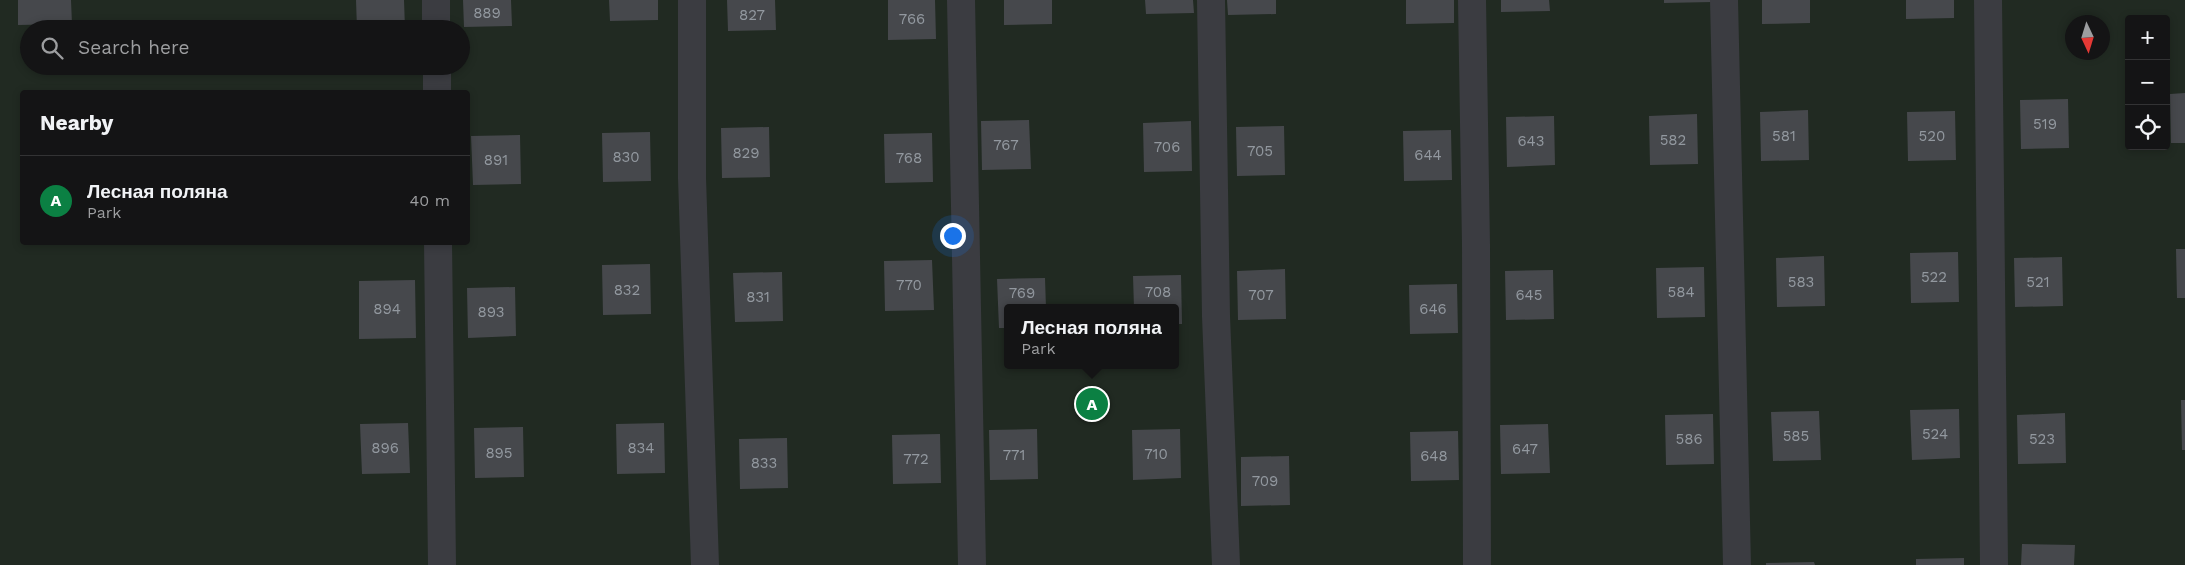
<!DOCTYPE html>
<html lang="en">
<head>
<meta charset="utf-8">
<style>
	body { margin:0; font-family:"Work Sans",sans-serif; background:#1d1d1e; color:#f1f3f6 }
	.controls { position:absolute; right:15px; top:15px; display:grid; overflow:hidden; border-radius:5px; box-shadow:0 2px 8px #0003 }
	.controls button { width:45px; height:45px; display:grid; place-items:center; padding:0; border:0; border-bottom:1px solid #333334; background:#141415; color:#f1f3f6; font:25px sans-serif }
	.compass { position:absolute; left:2065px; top:15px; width:45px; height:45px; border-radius:50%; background:#141415; box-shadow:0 2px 8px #0003; rotate:176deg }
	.you { position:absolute; left:952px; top:235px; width:18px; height:18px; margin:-12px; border:4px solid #fff; border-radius:50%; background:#1a73e8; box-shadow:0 0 0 8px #1a73e833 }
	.badge { display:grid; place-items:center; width:32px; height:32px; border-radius:50%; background:#0b8043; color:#fff; font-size:16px; font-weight:700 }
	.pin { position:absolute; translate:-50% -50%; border:2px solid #fff; box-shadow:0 1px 5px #0006 }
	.popup { position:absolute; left:1004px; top:304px; width:175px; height:65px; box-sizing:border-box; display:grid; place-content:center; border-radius:5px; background:#141415; filter:drop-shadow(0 1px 4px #0005); font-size:16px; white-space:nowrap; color:#9d9ea0 }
	.popup b { font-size:19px; color:#f1f3f6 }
	.popup::after { content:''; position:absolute; left:50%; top:100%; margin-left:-10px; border:10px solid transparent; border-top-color:#141415 }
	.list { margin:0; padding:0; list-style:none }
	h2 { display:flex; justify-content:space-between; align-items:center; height:65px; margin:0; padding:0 20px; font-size:21px }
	h2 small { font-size:16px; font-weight:400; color:#9d9ea0 }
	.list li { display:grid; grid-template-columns:32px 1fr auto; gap:15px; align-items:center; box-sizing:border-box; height:90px; padding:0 20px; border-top:1px solid #333334 }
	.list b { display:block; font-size:19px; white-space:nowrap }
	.list p { margin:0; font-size:16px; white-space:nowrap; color:#9d9ea0 }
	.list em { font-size:16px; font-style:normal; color:#9d9ea0 }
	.icon { flex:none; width:28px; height:28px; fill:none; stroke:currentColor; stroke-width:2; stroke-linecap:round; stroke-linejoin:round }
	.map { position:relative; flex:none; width:2185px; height:565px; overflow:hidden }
	.search { position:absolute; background:#141415; box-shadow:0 2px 8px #0003; left:20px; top:20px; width:450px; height:55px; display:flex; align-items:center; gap:12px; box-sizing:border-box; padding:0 18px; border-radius:28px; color:#9d9ea0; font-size:19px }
	.panel { position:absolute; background:#141415; box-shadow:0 2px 8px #0003; left:20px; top:90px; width:450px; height:155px; border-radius:5px }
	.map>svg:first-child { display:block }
	.green { fill:#212a22; fill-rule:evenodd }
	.building { fill:#46484c }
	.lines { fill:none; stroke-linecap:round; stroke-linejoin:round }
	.minor { stroke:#3b3c41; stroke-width:28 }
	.labels { text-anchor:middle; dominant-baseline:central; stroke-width:4.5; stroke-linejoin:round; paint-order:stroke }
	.number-label { font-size:15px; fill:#92989f }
</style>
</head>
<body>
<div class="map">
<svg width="2185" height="565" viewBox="0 0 2185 565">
	<rect width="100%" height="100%" fill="#1a1a1c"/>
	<path class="green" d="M 0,0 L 2185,0 L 2185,565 L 0,565 ZM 2129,19 L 2166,19 L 2166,146 L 2129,146 ZM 2072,22 L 2102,22 L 2102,52 L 2072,52 ZM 29,29 L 461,29 L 461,66 L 29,66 ZM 22,92 L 468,92 L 468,242 L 22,242 ZM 1008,308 L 1176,308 L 1176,365 L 1008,365 Z"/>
	<path class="building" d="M 18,0 L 71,0 L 72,24 L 18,25 Z
		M 356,0 L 404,0 L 405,28 L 357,29 Z
		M 463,0 L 511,0 L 512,26 L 464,27 Z
		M 609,0 L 658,0 L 658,20 L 610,21 Z
		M 727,0 L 775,0 L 776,30 L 728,31 Z
		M 888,0 L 935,0 L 936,39 L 888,40 Z
		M 1004,0 L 1052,0 L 1052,24 L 1004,25 Z
		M 1145,0 L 1193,0 L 1194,13 L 1146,14 Z
		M 1227,0 L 1276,0 L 1276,14 L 1228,15 Z
		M 1406,0 L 1454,0 L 1454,23 L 1406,24 Z
		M 1501,0 L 1549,0 L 1550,11 L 1501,12 Z
		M 1664,0 L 1712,0 L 1712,2 L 1664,3 Z
		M 1762,0 L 1810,0 L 1810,23 L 1762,24 Z
		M 1906,0 L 1954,0 L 1954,18 L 1906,19 Z
		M 2185,93 L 2185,143 L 2171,143 L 2170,94 Z
		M 2068,99 L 2069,148 L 2021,149 L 2020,100 Z
		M 1808,110 L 1809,160 L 1761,161 L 1760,112 Z
		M 1955,111 L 1956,160 L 1908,161 L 1907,112 Z
		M 1697,114 L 1698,164 L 1650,165 L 1649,116 Z
		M 1554,116 L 1555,165 L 1507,167 L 1506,117 Z
		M 1029,120 L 1031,169 L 982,170 L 981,121 Z
		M 1191,121 L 1192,171 L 1144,172 L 1143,123 Z
		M 1284,126 L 1285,175 L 1237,176 L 1236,127 Z
		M 769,127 L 770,177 L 722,178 L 721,128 Z
		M 1451,130 L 1452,180 L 1404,181 L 1403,131 Z
		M 650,132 L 651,181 L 603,182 L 602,133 Z
		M 932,133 L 933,182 L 885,183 L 884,134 Z
		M 520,135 L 521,184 L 473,185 L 471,136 Z
		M 2176,249 L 2185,249 L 2185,298 L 2177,298 Z
		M 1958,252 L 1959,302 L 1911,303 L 1910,253 Z
		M 1824,256 L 1825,306 L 1777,307 L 1776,258 Z
		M 2062,257 L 2063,306 L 2015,307 L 2014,258 Z
		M 932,260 L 934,310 L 885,311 L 884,261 Z
		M 650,264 L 651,314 L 603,315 L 602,265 Z
		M 1704,267 L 1705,317 L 1657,318 L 1656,268 Z
		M 1285,269 L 1286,319 L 1238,320 L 1237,271 Z
		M 1553,270 L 1554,319 L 1506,320 L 1505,271 Z
		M 782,272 L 783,321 L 735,322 L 733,273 Z
		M 1181,275 L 1182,324 L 1176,324 L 1176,308 L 1134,308 L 1133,276 Z
		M 1045,278 L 1046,308 L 1008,308 L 1008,328 L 999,328 L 997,279 Z
		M 415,280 L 416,338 L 359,339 L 359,281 Z
		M 1457,284 L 1458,333 L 1410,334 L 1409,285 Z
		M 515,287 L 516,336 L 468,338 L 467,288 Z
		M 2181,400 L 2185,400 L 2185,450 L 2182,450 Z
		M 1959,409 L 1960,458 L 1912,460 L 1910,410 Z
		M 1819,411 L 1821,460 L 1773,461 L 1771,412 Z
		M 2065,413 L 2066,463 L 2018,464 L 2017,415 Z
		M 1713,414 L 1714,464 L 1666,465 L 1665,415 Z
		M 408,423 L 410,473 L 362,474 L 360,424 Z
		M 664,423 L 665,473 L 617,474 L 616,424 Z
		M 1548,424 L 1550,473 L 1501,474 L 1500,425 Z
		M 523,427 L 524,477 L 475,478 L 474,428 Z
		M 1037,429 L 1038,479 L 990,480 L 989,430 Z
		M 1180,429 L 1181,478 L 1133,480 L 1132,430 Z
		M 1458,431 L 1459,480 L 1411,481 L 1410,432 Z
		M 940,434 L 941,483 L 893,484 L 892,435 Z
		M 787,438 L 788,488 L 740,489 L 739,439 Z
		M 1289,456 L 1290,505 L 1241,506 L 1241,457 Z
		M 2022,544 L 2075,545 L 2074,565 L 2021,565 Z
		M 1964,558 L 1964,565 L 1916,565 L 1916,559 Z
		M 1814,562 L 1815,565 L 1766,565 L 1766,563 Z"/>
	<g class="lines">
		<path class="minor" d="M 436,0 L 436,29
			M 692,0 L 692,178 L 705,565
			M 961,0 L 972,565
			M 1211,0 L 1216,316 L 1226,565
			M 1472,0 L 1476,245 L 1477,565
			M 1724,0 L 1737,565
			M 1988,0 L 1994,565
			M 437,66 L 437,92
			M 438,242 L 442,565"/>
	</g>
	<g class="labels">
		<g class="number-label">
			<text x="487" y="13">889</text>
			<text x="752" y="15">827</text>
			<text x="912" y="19">766</text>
			<text x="2045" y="124">519</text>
			<text x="1784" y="136">581</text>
			<text x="1932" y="136">520</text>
			<text x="1673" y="140">582</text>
			<text x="1531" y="141">643</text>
			<text x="1006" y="145">767</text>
			<text x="1167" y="147">706</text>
			<text x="1260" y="151">705</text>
			<text x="746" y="153">829</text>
			<text x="1428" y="155">644</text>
			<text x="626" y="157">830</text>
			<text x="909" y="158">768</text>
			<text x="496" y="160">891</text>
			<text x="1934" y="277">522</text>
			<text x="1801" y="282">583</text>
			<text x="2038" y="282">521</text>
			<text x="909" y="285">770</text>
			<text x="627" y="290">832</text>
			<text x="1158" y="292">708</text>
			<text x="1681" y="292">584</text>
			<text x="1022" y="293">769</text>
			<text x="1261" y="295">707</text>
			<text x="1529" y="295">645</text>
			<text x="758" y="297">831</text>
			<text x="387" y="309">894</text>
			<text x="1433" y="309">646</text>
			<text x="491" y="312">893</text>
			<text x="1935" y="434">524</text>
			<text x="1796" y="436">585</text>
			<text x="1689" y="439">586</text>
			<text x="2042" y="439">523</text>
			<text x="385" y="448">896</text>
			<text x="641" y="448">834</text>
			<text x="1525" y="449">647</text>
			<text x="499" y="453">895</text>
			<text x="1156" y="454">710</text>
			<text x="1014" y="455">771</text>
			<text x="1434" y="456">648</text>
			<text x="916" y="459">772</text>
			<text x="764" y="463">833</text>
			<text x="1265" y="481">709</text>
		</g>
	</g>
</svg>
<div class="controls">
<button>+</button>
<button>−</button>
<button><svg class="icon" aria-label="locate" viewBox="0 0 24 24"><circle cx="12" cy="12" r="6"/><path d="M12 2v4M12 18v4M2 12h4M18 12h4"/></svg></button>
</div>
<svg class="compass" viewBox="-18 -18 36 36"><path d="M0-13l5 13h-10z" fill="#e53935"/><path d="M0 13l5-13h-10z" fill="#9d9ea0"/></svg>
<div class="you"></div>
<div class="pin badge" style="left:1092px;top:404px">A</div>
<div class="popup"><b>Лесная поляна</b>Park</div>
<div class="search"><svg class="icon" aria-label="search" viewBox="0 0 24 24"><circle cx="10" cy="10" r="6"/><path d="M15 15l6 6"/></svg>Search here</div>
<section class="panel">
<h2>Nearby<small></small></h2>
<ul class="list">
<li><span class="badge">A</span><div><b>Лесная поляна</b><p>Park</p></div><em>40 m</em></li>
</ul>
</section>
</div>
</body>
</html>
